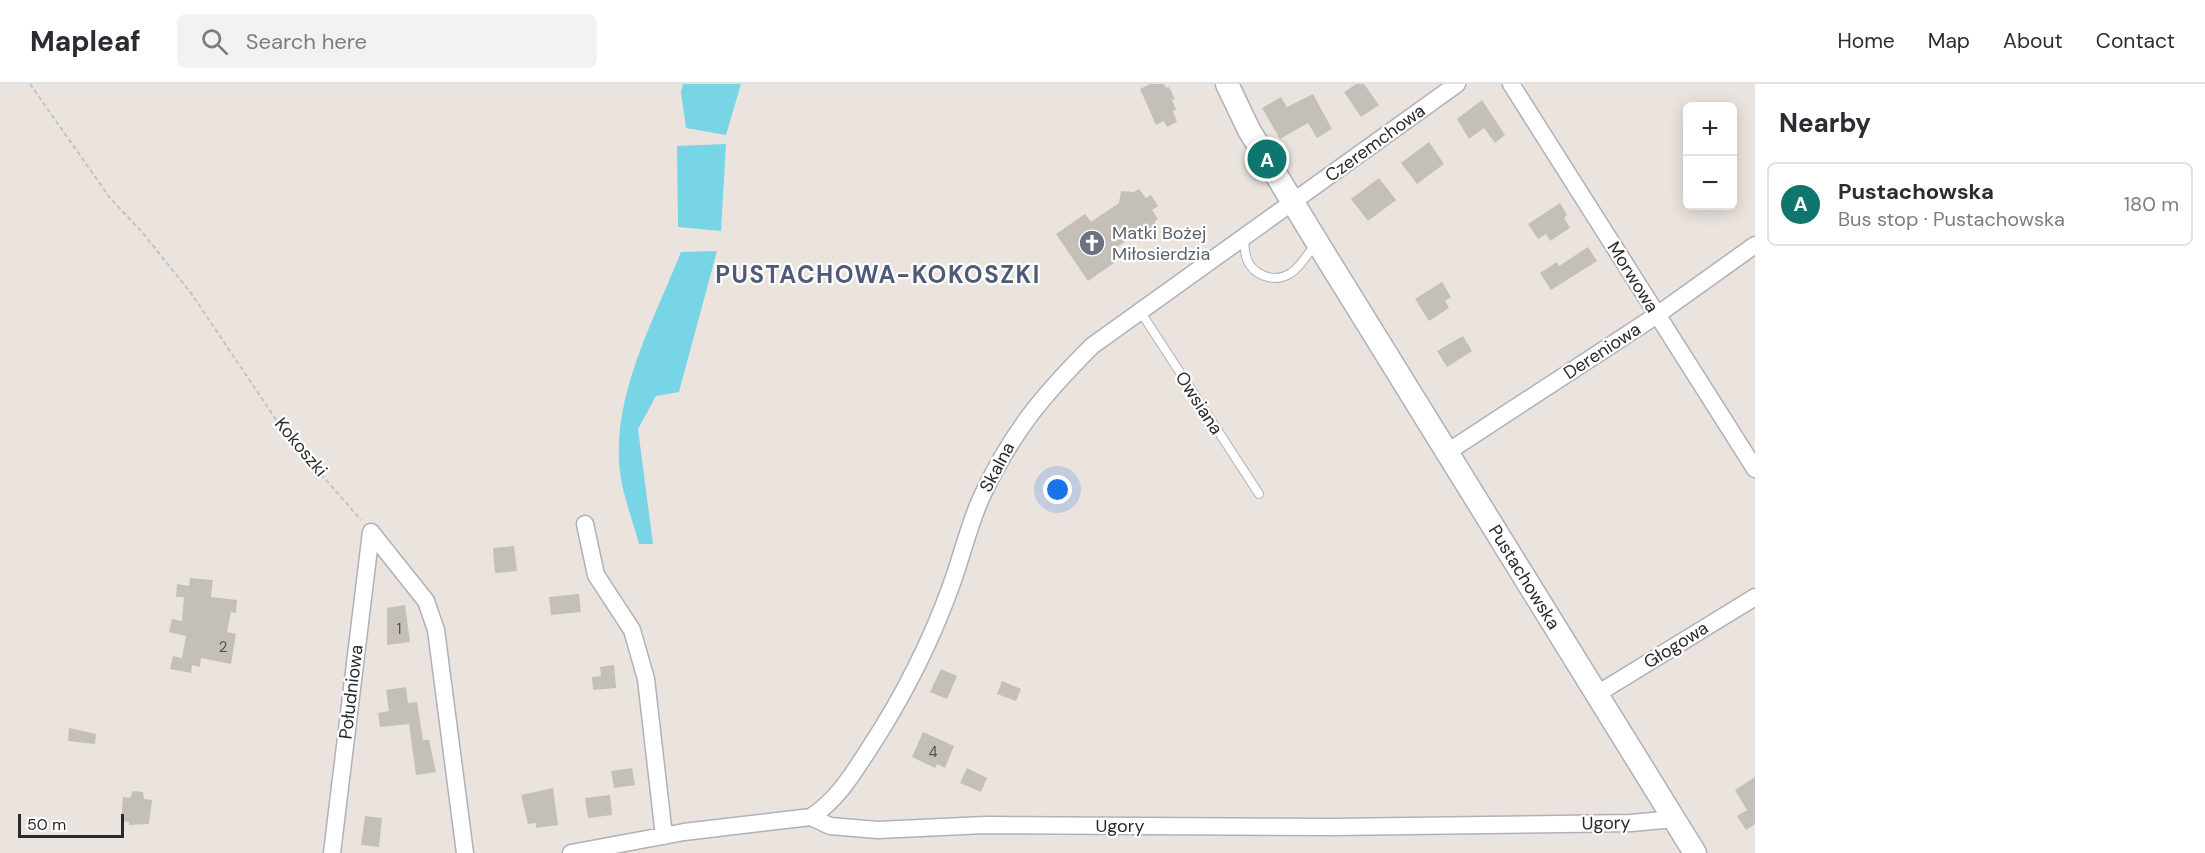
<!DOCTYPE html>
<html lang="en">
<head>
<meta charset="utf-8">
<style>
	body { margin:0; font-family:"DM Sans",sans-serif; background:#f2f2f3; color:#2b2b33 }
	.controls { position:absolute; right:18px; top:18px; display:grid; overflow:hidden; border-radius:9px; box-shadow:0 3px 15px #0003 }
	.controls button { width:54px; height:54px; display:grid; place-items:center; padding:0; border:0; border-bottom:2px solid #e1e1e2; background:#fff; color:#2b2b33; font:30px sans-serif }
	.scale { position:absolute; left:18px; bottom:15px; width:106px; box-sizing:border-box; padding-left:6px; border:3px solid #2a2a2a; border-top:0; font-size:16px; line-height:21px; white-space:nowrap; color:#2a2a2a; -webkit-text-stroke:4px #fff; paint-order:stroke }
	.you { position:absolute; left:1058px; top:406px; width:21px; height:21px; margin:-15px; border:4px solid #fff; border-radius:50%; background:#1a73e8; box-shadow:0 0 0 9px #1a73e833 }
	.badge { display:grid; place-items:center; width:39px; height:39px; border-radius:50%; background:#0f766e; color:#fff; font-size:20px; font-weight:700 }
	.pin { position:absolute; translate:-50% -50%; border:3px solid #fff; box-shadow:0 2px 6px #0006 }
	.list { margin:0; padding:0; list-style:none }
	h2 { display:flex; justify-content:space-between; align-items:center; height:78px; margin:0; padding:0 24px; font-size:26px }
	h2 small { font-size:20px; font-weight:400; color:#7c7c81 }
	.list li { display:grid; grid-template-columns:39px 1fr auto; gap:18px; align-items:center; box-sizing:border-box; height:84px; margin:0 12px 12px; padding:0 12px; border:2px solid #e1e1e2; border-radius:9px }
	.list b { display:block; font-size:22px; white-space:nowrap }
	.list p { margin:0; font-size:20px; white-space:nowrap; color:#7c7c81 }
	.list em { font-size:20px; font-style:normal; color:#7c7c81 }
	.icon { flex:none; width:33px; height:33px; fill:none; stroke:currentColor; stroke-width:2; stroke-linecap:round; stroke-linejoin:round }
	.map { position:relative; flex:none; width:1755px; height:769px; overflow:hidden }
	header { display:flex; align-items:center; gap:36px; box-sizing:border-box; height:84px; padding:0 30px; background:#fff; border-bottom:2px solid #e1e1e2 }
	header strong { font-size:28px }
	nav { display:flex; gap:33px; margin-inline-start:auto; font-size:21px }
	.search { width:420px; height:54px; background:#f2f2f3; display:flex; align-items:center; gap:15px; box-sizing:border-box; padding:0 21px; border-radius:9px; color:#7c7c81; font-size:22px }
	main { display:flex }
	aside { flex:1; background:#fff }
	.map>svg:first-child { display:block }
	.water { fill:#78d5e6 }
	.building { fill:#c4bfb9 }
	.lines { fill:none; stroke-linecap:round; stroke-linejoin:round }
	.lane-casing { stroke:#aeb1ba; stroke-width:10 }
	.street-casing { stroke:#aeb1ba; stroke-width:19 }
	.secondary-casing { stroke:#aeb1ba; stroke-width:25 }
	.path { stroke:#c3c3c3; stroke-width:2; stroke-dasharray:4.5 3; stroke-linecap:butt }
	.lane { stroke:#fff; stroke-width:8 }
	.street { stroke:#fff; stroke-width:16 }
	.secondary { stroke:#fff; stroke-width:22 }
	.labels { text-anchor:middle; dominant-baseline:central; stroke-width:4.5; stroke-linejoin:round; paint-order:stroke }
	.number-label { font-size:15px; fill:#504f4e }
	.street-label { font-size:18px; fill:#2a2a2a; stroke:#fff }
	.worship-label { font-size:18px; fill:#5b616d; stroke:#fff; text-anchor:start }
	.district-label { font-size:24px; font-weight:bold; letter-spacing:1.5px; fill:#4e5a78; stroke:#fff }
</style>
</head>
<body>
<header>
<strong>Mapleaf</strong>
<div class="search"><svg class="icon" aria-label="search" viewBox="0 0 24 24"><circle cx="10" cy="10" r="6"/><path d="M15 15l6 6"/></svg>Search here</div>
<nav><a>Home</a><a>Map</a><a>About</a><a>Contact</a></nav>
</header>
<main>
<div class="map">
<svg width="1755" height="769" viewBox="0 0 1755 769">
	<rect width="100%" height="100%" fill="#ebe4de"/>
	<path class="water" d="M 683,0 L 741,0 L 726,51 L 686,44 L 681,8 Z
		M 726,60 L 721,147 L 678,143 L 677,62 Z
		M 717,167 L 679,308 L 656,312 L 638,345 L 653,460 L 639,460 C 633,437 623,412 620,388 C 611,313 654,236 681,168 Z"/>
	<path class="building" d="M 1150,0 L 1164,0 L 1166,4 L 1169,3 L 1175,15 L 1172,16 L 1176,26 L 1173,27 L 1177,38 L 1167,43 L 1164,37 L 1156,41 L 1140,5 Z
		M 1356,0 L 1364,0 L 1379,21 L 1361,33 L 1344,8 Z
		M 1313,10 L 1332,45 L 1317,54 L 1308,39 L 1280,55 L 1262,24 L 1281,13 L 1287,23 Z
		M 1482,16 L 1505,51 L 1495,59 L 1484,44 L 1469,55 L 1457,35 Z
		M 1429,58 L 1444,80 L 1417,100 L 1401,79 Z
		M 1379,94 L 1396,116 L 1368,137 L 1351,115 Z
		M 1139,105 L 1146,114 L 1151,111 L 1158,122 L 1152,126 L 1158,135 L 1155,137 L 1153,151 L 1138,149 L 1111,167 L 1117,177 L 1088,197 L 1056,150 L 1085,130 L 1091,138 L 1119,119 L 1121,107 L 1134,108 Z
		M 1560,119 L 1567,131 L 1564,134 L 1570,144 L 1550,157 L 1546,150 L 1538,155 L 1528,140 Z
		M 1588,163 L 1597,177 L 1551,206 L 1540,189 L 1557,178 L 1559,182 Z
		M 1442,198 L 1451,213 L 1445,217 L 1449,224 L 1429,237 L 1415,215 Z
		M 1463,252 L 1472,267 L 1447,283 L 1437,267 Z
		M 514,462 L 517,487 L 495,489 L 493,464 Z
		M 190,494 L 213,496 L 211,513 L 237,516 L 236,529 L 231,528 L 227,548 L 236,550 L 231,580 L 201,574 L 200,583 L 192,581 L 191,589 L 170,585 L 173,572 L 182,574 L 186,552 L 169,548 L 172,535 L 182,537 L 184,513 L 176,513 L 177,500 L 189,502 Z
		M 579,510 L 581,528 L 551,531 L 549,513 Z
		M 405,521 L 410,558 L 387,561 L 387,524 Z
		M 614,581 L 616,604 L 593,606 L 592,593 L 601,592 L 600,583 Z
		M 941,585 L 957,592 L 947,615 L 930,608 Z
		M 1002,597 L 1021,605 L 1016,617 L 997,610 Z
		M 406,603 L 408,619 L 417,618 L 423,656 L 429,656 L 436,688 L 416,691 L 409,640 L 380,643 L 378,629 L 389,627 L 386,606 Z
		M 69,644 L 96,650 L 95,660 L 68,657 Z
		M 923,648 L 954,662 L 945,684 L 937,680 L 935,684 L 912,673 Z
		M 632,684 L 635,701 L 614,704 L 611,687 Z
		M 967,684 L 987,694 L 981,708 L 960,699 Z
		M 1755,693 L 1755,740 L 1746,746 L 1737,732 L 1747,726 L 1735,706 Z
		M 553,704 L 558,741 L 536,744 L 536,739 L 528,740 L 521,711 Z
		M 133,707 L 143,708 L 144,715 L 152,716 L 149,740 L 129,741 L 129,738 L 121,737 L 123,713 L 130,714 Z
		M 610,711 L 612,731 L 588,734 L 585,714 Z
		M 365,732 L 382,734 L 379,763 L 361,761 Z"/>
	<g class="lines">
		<g class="lane-casing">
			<path id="lane" d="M 1244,153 C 1245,159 1244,166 1246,172 C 1251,191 1274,200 1291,189 C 1301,182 1308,170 1315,160
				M 1140,227 L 1259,410"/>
		</g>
		<g class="street-casing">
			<path id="street" d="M 1511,0 L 1755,385
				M 1446,369 L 1657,231 L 1755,161
				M 585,440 L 596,491 L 632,546 L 646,595 L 664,752
				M 371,448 L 426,517 L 436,546 L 465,769
				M 1597,610 L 1755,513
				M 811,733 C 838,715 852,691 869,665 C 903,613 930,560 951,502 C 962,472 969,440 982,412 C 1012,348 1043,311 1092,262 L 1457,0
				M 332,769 L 371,448
				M 571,769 L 684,748 L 811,733 L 830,742 L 878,746 L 985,741 L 1332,743 L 1631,739 L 1674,735"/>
		</g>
		<g class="secondary-casing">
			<g id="secondary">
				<path id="s1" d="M 1227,0 L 1249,46 L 1317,158 L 1695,769"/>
			</g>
		</g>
		<path class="path" d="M 30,0 L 110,114 L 142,148 L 191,209 L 285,349 L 361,436"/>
		<use href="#lane" class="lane"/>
		<use href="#street" class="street"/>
		<use href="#secondary" class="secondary"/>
	</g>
	<defs>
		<g id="church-disc" transform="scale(1.35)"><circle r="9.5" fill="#6b7280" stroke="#fff"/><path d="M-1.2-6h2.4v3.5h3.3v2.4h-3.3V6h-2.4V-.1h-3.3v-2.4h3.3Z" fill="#fff"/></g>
	</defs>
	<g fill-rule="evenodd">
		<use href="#church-disc" x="1092" y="159"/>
	</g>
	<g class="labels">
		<g class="number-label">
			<text x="399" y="545">1</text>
			<text x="223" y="563">2</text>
			<text x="933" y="668">4</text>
		</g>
		<g class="street-label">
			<text transform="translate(1375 59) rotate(-36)">Czeremchowa</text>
			<text transform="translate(1633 193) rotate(58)">Morwowa</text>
			<text transform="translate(1602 267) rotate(-33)">Dereniowa</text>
			<text transform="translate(1199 319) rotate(57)">Owsiana</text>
			<text transform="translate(301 363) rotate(50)">Kokoszki</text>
			<text transform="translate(997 383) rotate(-62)">Skalna</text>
			<text stroke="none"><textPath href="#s1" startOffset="576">Pustachowska</textPath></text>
			<text transform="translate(1676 561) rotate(-32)">Głogowa</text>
			<text transform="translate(351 608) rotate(-83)">Południowa</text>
			<text transform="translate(1606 739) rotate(-1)">Ugory</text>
			<text x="1120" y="742">Ugory</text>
		</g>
		<g class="worship-label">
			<text x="1112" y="149">Matki Bożej<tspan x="1112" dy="21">Miłosierdzia</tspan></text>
		</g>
		<g class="district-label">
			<text x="878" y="190">PUSTACHOWA-KOKOSZKI</text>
		</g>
	</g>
</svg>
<div class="controls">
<button>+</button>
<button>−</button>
</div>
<div class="scale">50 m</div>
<div class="you"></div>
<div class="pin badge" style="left:1267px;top:75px">A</div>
</div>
<aside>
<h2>Nearby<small></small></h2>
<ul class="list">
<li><span class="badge">A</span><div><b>Pustachowska</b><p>Bus stop · Pustachowska</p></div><em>180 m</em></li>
</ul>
</aside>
</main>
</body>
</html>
